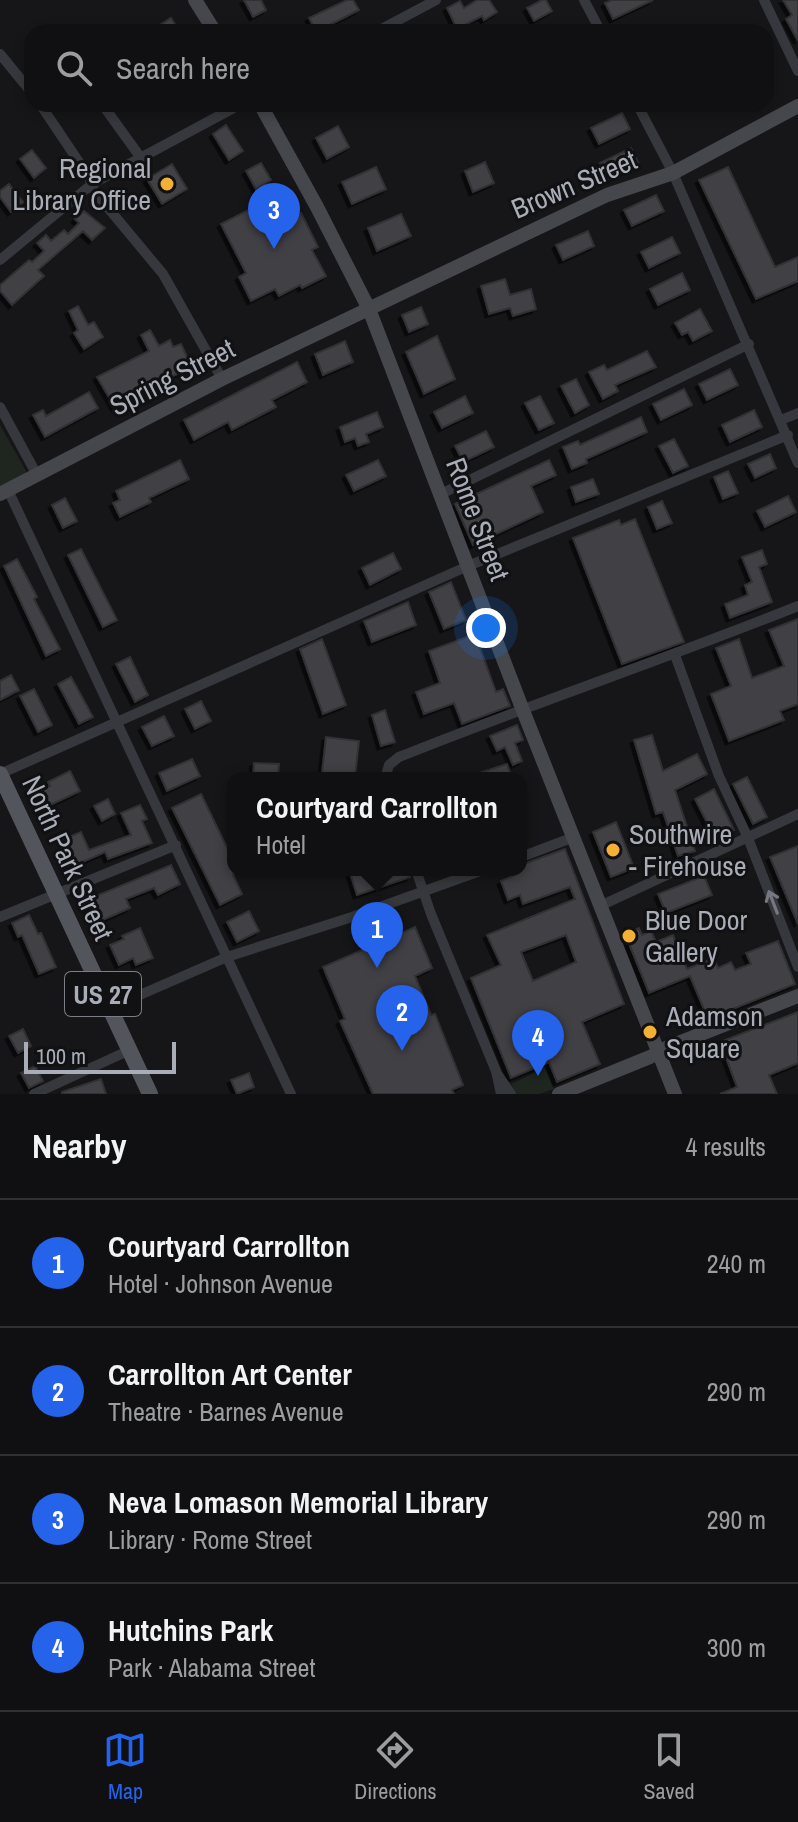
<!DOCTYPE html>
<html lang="en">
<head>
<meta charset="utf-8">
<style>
	body { margin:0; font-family:"Archivo Narrow",sans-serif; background:#1e1e20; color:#f1f3f6 }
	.scale { position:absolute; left:24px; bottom:20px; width:152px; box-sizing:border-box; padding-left:8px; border:4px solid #a8adb8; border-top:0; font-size:22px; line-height:28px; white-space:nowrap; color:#a8adb8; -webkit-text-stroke:6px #111113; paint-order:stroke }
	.you { position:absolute; left:486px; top:628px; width:28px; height:28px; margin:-20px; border:6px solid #fff; border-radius:50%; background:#1a73e8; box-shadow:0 0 0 12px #1a73e833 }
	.badge { display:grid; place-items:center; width:52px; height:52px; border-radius:50%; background:#2563eb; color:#fff; font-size:26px; font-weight:700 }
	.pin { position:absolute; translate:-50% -66px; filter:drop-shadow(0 2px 4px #0008) }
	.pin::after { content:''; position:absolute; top:42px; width:28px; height:24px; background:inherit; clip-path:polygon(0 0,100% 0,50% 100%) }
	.popup { position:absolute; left:227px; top:772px; width:300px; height:104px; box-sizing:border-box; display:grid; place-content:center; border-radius:16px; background:#101012; filter:drop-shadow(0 2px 6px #0005); font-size:26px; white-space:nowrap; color:#9c9d9f }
	.popup b { font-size:30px; color:#f1f3f6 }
	.popup::after { content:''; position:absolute; left:50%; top:100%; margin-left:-16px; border:16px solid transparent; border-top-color:#101012 }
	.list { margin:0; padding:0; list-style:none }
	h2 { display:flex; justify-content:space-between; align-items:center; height:104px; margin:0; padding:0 32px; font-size:34px }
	h2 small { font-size:26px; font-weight:400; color:#9c9d9f }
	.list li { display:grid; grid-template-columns:52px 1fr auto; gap:24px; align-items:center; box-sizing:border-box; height:128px; padding:0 32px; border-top:2px solid #303032 }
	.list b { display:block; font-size:30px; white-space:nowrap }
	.list p { margin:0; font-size:26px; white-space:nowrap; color:#9c9d9f }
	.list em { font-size:26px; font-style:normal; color:#9c9d9f }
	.icon { flex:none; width:44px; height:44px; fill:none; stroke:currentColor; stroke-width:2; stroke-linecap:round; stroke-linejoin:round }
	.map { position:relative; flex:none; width:798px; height:1094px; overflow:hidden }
	.search { position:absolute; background:#101012; box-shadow:0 4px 12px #0003; left:24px; right:24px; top:24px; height:88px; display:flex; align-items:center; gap:20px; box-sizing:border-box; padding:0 28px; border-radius:24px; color:#9c9d9f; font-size:30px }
	.sheet { height:616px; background:#101012 }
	nav { display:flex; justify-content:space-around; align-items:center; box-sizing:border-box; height:112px; border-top:2px solid #303032; background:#101012; font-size:22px; color:#9c9d9f }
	nav a { display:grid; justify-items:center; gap:4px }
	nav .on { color:#2563eb }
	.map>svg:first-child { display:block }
	.green { fill:#1e261f }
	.building { fill:#404145; stroke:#303034; stroke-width:2; fill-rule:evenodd; filter:url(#shadow) }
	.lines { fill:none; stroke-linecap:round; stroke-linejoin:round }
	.street { stroke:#37383d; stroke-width:10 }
	.secondary { stroke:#45474d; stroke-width:14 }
	.primary { stroke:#53555c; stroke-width:16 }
	.oneway { stroke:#757881 }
	.poi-dot { fill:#f2b134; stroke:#111113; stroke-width:3 }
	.labels { text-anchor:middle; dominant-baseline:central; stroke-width:6; stroke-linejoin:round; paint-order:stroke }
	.shield { fill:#111113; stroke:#7b7e86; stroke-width:2 }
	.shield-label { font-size:26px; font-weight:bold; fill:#a8adb8 }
	.poi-label { font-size:28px; fill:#a8adb8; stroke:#111113; text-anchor:start }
	.street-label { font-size:28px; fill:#a8adb8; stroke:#111113 }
</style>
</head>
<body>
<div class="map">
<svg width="798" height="1094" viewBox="0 0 798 1094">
	<defs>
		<filter id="shadow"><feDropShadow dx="-3.5" dy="3.5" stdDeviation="0" flood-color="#0009"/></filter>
	</defs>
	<rect width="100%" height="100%" fill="#161618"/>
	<path class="green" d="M 0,425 L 26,471 L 24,476 L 0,487 Z
		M 545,1068 L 554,1089 L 539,1094 L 516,1094 L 511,1084 Z"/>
	<path class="building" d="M 244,0 L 261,0 L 266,10 L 253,17 Z
		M 347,0 L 353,0 L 359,10 L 316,32 L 309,18 Z
		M 477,0 L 489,0 L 497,12 L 484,20 L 482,16 L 457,29 L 447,8 L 460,1 L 464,8 Z
		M 542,0 L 546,0 L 552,11 L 534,21 L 527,8 Z
		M 612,0 L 653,0 L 613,19 L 605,3 Z
		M 783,0 L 798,0 L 798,41 L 786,19 L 792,15 Z
		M 171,18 L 180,32 L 149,32 Z
		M 622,113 L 630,129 L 599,144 L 591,128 Z
		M 226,125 L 243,151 L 229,160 L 213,134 Z
		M 338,126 L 349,147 L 327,159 L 316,138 Z
		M 631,148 L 639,164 L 608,180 L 600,163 Z
		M 32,150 L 46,168 L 34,178 L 20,159 Z
		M 485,162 L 494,183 L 473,192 L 465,171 Z
		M 261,163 L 271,180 L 256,189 L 246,171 Z
		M 172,164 L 187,189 L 162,204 L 147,179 Z
		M 376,167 L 386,189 L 352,204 L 342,182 Z
		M 728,167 L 775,267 L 798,257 L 798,281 L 756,299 L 699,180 Z
		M 9,184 L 23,202 L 11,212 L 0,197 L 0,191 Z
		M 280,194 L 292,218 L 301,213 L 318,247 L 312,250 L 326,276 L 302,288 L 300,285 L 279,296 L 275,289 L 251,301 L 239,277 L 246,273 L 221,224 Z
		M 656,195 L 664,211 L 632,226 L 624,210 Z
		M 84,211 L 105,228 L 92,240 L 83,231 L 38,270 L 44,276 L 12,305 L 0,291 L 0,285 L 29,260 L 32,262 L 44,251 L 37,243 L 46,235 L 51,241 L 64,230 L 68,234 L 79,223 L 75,219 Z
		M 401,214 L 411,236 L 377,251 L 368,228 Z
		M 588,231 L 594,246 L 563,260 L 556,245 Z
		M 672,237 L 680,253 L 649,268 L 641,252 Z
		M 682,273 L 690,290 L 658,305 L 650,289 Z
		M 505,279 L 510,295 L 531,289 L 536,309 L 513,316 L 510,308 L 489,314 L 481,286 Z
		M 78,306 L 88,325 L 94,322 L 103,337 L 84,349 L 74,333 L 78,330 L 69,311 Z
		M 421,307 L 428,324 L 409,332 L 402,315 Z
		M 700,309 L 712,331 L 693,341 L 688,332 L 682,335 L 675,323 Z
		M 150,330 L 159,346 L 170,340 L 173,347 L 181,344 L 192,367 L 167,379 L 165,375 L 132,392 L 134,397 L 115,408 L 97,377 L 149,351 L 141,335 Z
		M 437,336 L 455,379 L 424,394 L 406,352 Z
		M 345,341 L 353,362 L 323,375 L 315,354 Z
		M 647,351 L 656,367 L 615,385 L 618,391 L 603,399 L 589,372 L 604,365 L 607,370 Z
		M 297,362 L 307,382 L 272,400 L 276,407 L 232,430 L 228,422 L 194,440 L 184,420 Z
		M 730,369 L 738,385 L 707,400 L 699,384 Z
		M 576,379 L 589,405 L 575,413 L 561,386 Z
		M 684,389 L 692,405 L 661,420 L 653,404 Z
		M 89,392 L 98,408 L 45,437 L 33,415 L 43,410 L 46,416 Z
		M 465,396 L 473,413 L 442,428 L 434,412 Z
		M 540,396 L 554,423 L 539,430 L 525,403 Z
		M 754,410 L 762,427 L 730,442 L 722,425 Z
		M 377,412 L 383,427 L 366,434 L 369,442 L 358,446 L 355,438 L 345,442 L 340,427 Z
		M 641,417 L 647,432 L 586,459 L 587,463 L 572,469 L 563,447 L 578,441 L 580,445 Z
		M 486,431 L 494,447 L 463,462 L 455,446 Z
		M 674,439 L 688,466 L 673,473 L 659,446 Z
		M 770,454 L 776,468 L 755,478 L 748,464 Z
		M 180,460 L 189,479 L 149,498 L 151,502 L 120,517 L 113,503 L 120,500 L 116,491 Z
		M 378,460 L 386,476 L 354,491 L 346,475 Z
		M 549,460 L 556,475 L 531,486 L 543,512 L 473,545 L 455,504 Z
		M 728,471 L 738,493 L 723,499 L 714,477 Z
		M 593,479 L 599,494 L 576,502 L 571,487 Z
		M 788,496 L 796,512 L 765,527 L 757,511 Z
		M 65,498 L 77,521 L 63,528 L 52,505 Z
		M 662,501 L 672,523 L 657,529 L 648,507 Z
		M 635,519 L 684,642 L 622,664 L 573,538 L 619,520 L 621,525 Z
		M 81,549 L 117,620 L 103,627 L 68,555 Z
		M 762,550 L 767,564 L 759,567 L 772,602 L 730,618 L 725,604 L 748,595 L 745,585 L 752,582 L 742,557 Z
		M 393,553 L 401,569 L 370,585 L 362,568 Z
		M 17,559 L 37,597 L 34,599 L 60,649 L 46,656 L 4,566 Z
		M 451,582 L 466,620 L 444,629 L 429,592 Z
		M 408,602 L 416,625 L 372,642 L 364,621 Z
		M 798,619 L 798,704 L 780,711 L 784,720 L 729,741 L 711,694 L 731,686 L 716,648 L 739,639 L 752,678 L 784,666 L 769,630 Z
		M 475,634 L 496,692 L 503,689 L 510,706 L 462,724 L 454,703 L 424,714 L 416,692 L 440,683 L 429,651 Z
		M 322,639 L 346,705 L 323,714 L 300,649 Z
		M 130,657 L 148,695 L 135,702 L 116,664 Z
		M 11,675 L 19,690 L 0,700 L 0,681 Z
		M 71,677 L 93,717 L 79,724 L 58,684 Z
		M 34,689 L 52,725 L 38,732 L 20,696 Z
		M 201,701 L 211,721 L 195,729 L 185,709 Z
		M 385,710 L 395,742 L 381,746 L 372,715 Z
		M 164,716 L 174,736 L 152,746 L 142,727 Z
		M 517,725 L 523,740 L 515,743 L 522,761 L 513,765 L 505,747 L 497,751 L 490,736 Z
		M 652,735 L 663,771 L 697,754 L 707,774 L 675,790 L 695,851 L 678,856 L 663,812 L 656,814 L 634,740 Z
		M 326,737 L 359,741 L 355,777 L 322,773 Z
		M 192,759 L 200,776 L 167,791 L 159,773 Z
		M 254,763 L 279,764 L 278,778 L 253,776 Z
		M 507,764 L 512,778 L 470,778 L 470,776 Z
		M 70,771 L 80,791 L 40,810 L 34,794 L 50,786 L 48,782 Z
		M 747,777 L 767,817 L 753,824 L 733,784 Z
		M 714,789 L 734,830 L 716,840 L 695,799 Z
		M 201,794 L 233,860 L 233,875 L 242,894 L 220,905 L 172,808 Z
		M 108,799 L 115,814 L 102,821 L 94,806 Z
		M 140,805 L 147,819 L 142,821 L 152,843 L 108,859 L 105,852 L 76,865 L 64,839 L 81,832 L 89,850 L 131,835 L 121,813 Z
		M 616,822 L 634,868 L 611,877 L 593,832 Z
		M 798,846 L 798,924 L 770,857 Z
		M 565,849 L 624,1004 L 582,1022 L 600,1064 L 557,1082 L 549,1062 L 511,1078 L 471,978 L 501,965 L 487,935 L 575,899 L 570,887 L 523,904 L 520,895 L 508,900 L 501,881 L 513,876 L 511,870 L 521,870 L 521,865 ZM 566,935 L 576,962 L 533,981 L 521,952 Z
		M 171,865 L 180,884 L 158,895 L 154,888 L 126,899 L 130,908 L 94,924 L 84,901 Z
		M 349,870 L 408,870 L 410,877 L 357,895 Z
		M 704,876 L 712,895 L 666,913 L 658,894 Z
		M 249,911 L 259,931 L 237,942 L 227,922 Z
		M 29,915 L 38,934 L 41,933 L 56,967 L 39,974 L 22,935 L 18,937 L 12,923 Z
		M 415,927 L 432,968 L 415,976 L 431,1015 L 435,1014 L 463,1085 L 452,1090 L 454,1094 L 373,1094 L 340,1021 L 345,1019 L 323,967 Z
		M 140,928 L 153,958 L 136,965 L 133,958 L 119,965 L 110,945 L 124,939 L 122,936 Z
		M 639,928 L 642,935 L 651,931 L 656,942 L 673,935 L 687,969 L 714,958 L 718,968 L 731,962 L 735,970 L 751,964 L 746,953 L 778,941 L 795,984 L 708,1019 L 690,976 L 649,993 L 625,934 Z
		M 798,1012 L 798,1063 L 769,1075 L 777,1094 L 720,1094 L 737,1087 L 720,1042 Z
		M 23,1029 L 31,1046 L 18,1053 L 9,1036 Z
		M 35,1066 L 43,1081 L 29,1088 L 21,1073 Z
		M 249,1073 L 254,1087 L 237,1094 L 231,1080 Z
		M 101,1079 L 106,1094 L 62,1094 L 62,1092 Z"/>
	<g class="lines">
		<path class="street" d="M 584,0 L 601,32
			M 764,0 L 798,71
			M 376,32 L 436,0
			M 0,54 L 32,93
			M 40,104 L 89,177 L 94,191 L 163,274 L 222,379
			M 102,104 L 141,158
			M 637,104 L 673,173 L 798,463
			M 0,260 L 92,184 L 241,104
			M 0,407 L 37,475
			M 781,420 L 798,413
			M 8,490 L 291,1094
			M 441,494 L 749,344
			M 675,655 L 719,776 L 748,838 L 798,967
			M 0,774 L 468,566 L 788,435
			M 385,778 L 389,765 L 399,757 C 531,704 666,659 798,606
			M 521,857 L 574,837
			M 416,870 L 431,914 L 496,1071 L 501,1094
			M 600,906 L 798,814
			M 0,917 L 176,845
			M 110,1008 L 227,957 L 352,917 L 483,870
			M 496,1072 L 511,1094
			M 34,1094 L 130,1050"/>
		<path class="secondary" d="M 195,0 L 215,32
			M 260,104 L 317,207 L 369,309 L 522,708 L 675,1094
			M 0,494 L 222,379 L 607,195 L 673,173 L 798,106
			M 559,1094 L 650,1057 L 668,1047 L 798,996"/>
		<path class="primary" d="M 0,774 L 150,1094"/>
	</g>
	<defs><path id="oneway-shaft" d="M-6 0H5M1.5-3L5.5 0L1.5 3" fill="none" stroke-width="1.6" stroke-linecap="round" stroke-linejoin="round" transform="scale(2)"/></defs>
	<use class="oneway" href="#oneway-shaft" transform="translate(773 902) rotate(-111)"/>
	<g class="poi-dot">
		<circle cx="167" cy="184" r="8"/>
		<circle cx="613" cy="850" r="8"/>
		<circle cx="629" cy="936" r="8"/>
		<circle cx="650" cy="1032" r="8"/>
	</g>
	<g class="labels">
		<rect class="shield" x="65" y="972" width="76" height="44" rx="6"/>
		<g class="shield-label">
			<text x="103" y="994">US 27</text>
		</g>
		<g class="poi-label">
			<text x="151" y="168" text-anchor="end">Regional<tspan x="151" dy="32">Library Office</tspan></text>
			<text x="629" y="834">Southwire<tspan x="629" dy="32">- Firehouse</tspan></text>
			<text x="645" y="920">Blue Door<tspan x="645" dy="32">Gallery</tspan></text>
			<text x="666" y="1016">Adamson<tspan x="666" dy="32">Square</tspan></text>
		</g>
		<g class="street-label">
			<text transform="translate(574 184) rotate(-23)">Brown Street</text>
			<text transform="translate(172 377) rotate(-27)">Spring Street</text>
			<text transform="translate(478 519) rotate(69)">Rome Street</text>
			<text transform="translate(68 858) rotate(65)">North Park Street</text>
		</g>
	</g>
</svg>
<div class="scale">100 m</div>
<div class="you"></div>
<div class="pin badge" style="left:377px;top:968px">1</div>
<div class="popup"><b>Courtyard Carrollton</b>Hotel</div>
<div class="pin badge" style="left:402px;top:1051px">2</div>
<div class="pin badge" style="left:274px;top:249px">3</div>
<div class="pin badge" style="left:538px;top:1076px">4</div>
<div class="search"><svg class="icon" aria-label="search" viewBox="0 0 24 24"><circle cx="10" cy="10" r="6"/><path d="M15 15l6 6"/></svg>Search here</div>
</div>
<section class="sheet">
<h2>Nearby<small>4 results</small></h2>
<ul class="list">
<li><span class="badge">1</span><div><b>Courtyard Carrollton</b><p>Hotel · Johnson Avenue</p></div><em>240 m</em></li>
<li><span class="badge">2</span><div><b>Carrollton Art Center</b><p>Theatre · Barnes Avenue</p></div><em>290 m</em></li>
<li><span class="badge">3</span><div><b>Neva Lomason Memorial Library</b><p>Library · Rome Street</p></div><em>290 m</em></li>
<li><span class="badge">4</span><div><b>Hutchins Park</b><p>Park · Alabama Street</p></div><em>300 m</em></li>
</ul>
</section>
<nav>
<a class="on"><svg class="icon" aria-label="map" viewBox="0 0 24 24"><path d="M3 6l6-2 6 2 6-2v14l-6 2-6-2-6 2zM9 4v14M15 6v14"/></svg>Map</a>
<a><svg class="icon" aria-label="directions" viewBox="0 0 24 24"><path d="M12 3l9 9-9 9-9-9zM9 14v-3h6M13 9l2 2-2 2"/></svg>Directions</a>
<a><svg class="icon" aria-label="saved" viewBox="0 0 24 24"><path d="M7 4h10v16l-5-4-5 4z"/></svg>Saved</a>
</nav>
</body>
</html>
